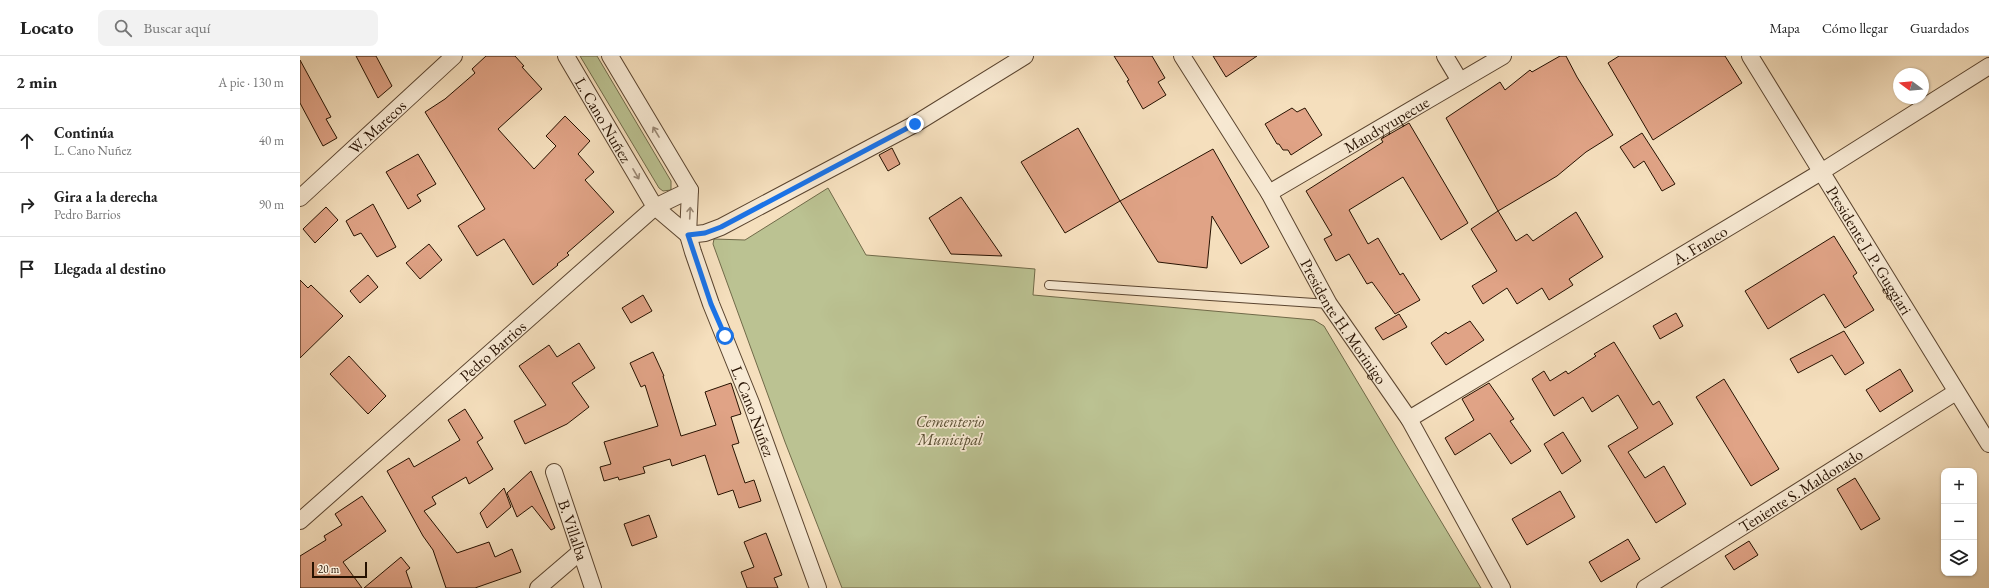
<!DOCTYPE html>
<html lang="es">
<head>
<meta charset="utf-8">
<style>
	body { margin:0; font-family:"EB Garamond",serif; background:#f2f2f2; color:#222 }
	.controls { position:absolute; right:12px; bottom:12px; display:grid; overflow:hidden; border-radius:8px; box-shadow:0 1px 3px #0004 }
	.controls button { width:36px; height:36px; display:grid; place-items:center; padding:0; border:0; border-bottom:1px solid #e0e0e0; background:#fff; color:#222; font:20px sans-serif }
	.compass { position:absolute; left:1593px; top:12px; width:36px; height:36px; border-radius:50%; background:#fff; box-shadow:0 1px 3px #0004; rotate:286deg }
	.scale { position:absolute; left:12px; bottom:10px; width:55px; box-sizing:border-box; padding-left:4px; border:2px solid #261100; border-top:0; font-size:11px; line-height:14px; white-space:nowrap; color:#261100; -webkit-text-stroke:3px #f8ead4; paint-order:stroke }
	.stop { position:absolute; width:12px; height:12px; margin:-9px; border:3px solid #1a73e8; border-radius:50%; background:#fff }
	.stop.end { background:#1a73e8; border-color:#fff; box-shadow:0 1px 4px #0008 }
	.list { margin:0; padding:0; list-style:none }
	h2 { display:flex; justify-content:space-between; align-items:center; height:52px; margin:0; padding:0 16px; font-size:17px }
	h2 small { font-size:13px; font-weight:400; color:#767676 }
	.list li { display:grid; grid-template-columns:26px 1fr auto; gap:12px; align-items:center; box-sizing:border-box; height:64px; padding:0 16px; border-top:1px solid #e0e0e0 }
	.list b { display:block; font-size:15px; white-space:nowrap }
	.list p { margin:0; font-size:13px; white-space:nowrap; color:#767676 }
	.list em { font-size:13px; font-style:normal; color:#767676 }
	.icon { flex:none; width:22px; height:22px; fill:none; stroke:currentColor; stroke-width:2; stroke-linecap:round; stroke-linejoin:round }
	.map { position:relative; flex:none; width:1689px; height:532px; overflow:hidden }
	header { display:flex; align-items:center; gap:24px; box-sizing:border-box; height:56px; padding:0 20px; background:#fff; border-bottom:1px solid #e0e0e0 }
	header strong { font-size:19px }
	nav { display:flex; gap:22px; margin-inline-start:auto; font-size:14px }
	.search { width:280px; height:36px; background:#f2f2f2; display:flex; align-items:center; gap:10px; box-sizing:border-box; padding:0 14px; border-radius:8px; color:#767676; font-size:15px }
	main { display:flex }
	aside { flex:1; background:#fff }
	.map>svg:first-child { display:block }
	.green { fill:#bbc292; stroke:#706a49 }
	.building { fill:#e0a386; stroke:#261100 }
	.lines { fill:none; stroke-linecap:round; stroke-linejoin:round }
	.lane-casing { stroke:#5a442f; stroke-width:10 }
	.street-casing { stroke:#5a442f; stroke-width:18 }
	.lane { stroke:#f8ead4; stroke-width:8 }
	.street { stroke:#f8ead4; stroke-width:16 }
	.oneway { stroke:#9a8875 }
	.route { stroke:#1a73e8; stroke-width:5 }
	.labels { text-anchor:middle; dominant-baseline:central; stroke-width:3.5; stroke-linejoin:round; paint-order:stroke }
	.street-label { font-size:16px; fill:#261100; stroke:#f8ead4 }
	.park-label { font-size:16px; font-style:italic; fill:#5a4f33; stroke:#f8ead4 }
</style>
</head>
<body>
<header>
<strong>Locato</strong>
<div class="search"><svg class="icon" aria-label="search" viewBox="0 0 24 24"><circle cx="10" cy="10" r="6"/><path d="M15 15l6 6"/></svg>Buscar aquí</div>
<nav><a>Mapa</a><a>Cómo llegar</a><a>Guardados</a></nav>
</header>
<main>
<aside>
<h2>2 min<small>A pie · 130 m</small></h2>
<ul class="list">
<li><svg class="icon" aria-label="ahead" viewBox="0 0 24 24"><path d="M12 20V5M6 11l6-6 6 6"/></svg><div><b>Continúa</b><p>L. Cano Nuñez</p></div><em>40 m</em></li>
<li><svg class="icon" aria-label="right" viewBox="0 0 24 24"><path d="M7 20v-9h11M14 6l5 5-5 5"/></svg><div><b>Gira a la derecha</b><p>Pedro Barrios</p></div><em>90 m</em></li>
<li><svg class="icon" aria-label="arrive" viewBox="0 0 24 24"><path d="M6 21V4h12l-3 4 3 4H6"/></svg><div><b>Llegada al destino</b></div></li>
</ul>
</aside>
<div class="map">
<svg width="1689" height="532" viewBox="0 0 1689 532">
	<rect width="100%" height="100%" fill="#f5dfbd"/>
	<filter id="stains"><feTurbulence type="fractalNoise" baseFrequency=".005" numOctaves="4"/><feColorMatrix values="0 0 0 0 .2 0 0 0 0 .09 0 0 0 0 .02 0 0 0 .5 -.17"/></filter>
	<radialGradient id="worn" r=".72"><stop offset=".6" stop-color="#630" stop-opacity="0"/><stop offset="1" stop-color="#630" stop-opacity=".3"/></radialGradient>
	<path class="green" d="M 280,0 L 297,0 L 371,125 L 371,134 L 363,135 L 359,132 Z
		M 528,132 L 566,199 L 735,213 L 733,239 L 1014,264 L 1024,270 L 1181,532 L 542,532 L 485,386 L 413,188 L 414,183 L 445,184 Z"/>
	<path class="building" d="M 56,0 L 76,0 L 92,30 L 78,42 Z
		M 186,0 L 215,0 L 224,10 L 222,11 L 242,33 L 198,73 L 234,113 L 256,90 L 246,80 L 265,60 L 290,85 L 278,98 L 294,116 L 285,124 L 314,156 L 267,197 L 269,199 L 257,208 L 258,209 L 233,229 L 204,183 L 177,200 L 158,170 L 185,153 L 125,56 L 145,43 L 175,17 L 172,13 Z
		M 814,0 L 852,0 L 865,22 L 858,26 L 866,39 L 843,53 L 827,25 L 829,24 Z
		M 913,0 L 957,0 L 926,21 Z
		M 1260,0 L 1266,0 L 1277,21 L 1313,79 L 1286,96 L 1257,120 L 1198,155 L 1146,62 L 1200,26 L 1205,34 L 1230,14 L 1232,16 Z
		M 1319,0 L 1425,0 L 1442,27 L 1353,84 L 1308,7 Z
		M 0,4 L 31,61 L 26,63 L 37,82 L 23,90 L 0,47 Z
		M 992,52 L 997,56 L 1005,52 L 1022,79 L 991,99 L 988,94 L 983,94 L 979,88 L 977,88 L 965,68 Z
		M 1109,67 L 1168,167 L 1141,184 L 1103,121 L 1049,154 L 1068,188 L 1078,182 L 1100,219 L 1103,217 L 1120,244 L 1095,258 L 1072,226 L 1067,228 L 1049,198 L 1036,205 L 1024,183 L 1032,179 L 1006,135 L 1083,86 L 1081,83 Z
		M 778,72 L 820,145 L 765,177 L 721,106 Z
		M 1342,77 L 1375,128 L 1362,135 L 1344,105 L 1334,112 L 1320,91 Z
		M 592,92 L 600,108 L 588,115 L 579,99 Z
		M 913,93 L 969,191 L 941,208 L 912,160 L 907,212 L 858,206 L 820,145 Z
		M 118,98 L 136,128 L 117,139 L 121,145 L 108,153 L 86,116 Z
		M 661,141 L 702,200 L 651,198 L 629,162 Z
		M 73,148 L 96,191 L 77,201 L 61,177 L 54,180 L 46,165 Z
		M 26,151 L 38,164 L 15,187 L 3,173 Z
		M 1198,155 L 1216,185 L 1227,178 L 1233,185 L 1276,156 L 1303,201 L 1269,223 L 1273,229 L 1249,244 L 1242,232 L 1217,248 L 1207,232 L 1183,248 L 1172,230 L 1197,215 L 1171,173 Z
		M 1534,180 L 1557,217 L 1553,220 L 1574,254 L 1545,272 L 1524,238 L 1468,273 L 1445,235 Z
		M 129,188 L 142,204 L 120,223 L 106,207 Z
		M 68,219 L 78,231 L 60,247 L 50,235 Z
		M 0,224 L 8,232 L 11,229 L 43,260 L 0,302 Z
		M 343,239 L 352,255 L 331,267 L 322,252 Z
		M 1376,257 L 1383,270 L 1360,283 L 1353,270 Z
		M 1099,258 L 1107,271 L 1083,284 L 1075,272 Z
		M 1170,265 L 1184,284 L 1146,309 L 1131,287 L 1146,276 L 1148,278 Z
		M 1544,275 L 1564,307 L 1545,319 L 1532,299 L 1498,317 L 1490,303 Z
		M 1314,286 L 1353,349 L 1359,345 L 1373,368 L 1328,396 L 1345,422 L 1364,410 L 1386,448 L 1356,467 L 1308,390 L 1338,372 L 1318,339 L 1292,356 L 1283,341 L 1254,360 L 1232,323 L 1244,315 L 1250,325 L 1266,315 L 1268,318 L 1296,300 L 1294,298 Z
		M 279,287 L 295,312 L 272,327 L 289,351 L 267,368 L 225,388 L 214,365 L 246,349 L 219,310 L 249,289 L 257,301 Z
		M 353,296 L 364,320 L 363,320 L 381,380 L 416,369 L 405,336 L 431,327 L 441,358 L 431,361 L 439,387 L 432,389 L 445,427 L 454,424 L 461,445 L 439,452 L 433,434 L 418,439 L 405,399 L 372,410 L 370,403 L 343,411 L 345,417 L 319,424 L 318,421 L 304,425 L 300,411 L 311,408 L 304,386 L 358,370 L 345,329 L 341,331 L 330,307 Z
		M 49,300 L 86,340 L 68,358 L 30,318 Z
		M 1600,313 L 1613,335 L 1580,356 L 1566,334 Z
		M 1424,323 L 1479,413 L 1451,430 L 1396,341 Z
		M 1189,327 L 1214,363 L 1210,365 L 1231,395 L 1211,408 L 1190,377 L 1155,399 L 1145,382 L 1174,364 L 1162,343 Z
		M 165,353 L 183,382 L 177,386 L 193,413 L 169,428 L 166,421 L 132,441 L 136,448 L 124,455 L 157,497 L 189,486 L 195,501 L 212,493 L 221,516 L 175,532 L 146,532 L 133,494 L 123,480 L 87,415 L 109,402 L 114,411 L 160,384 L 148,364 Z
		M 1263,376 L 1281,405 L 1262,418 L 1244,388 Z
		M 231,415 L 255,472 L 251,474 L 232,450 L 217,461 L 207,437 Z
		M 1555,422 L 1580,463 L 1561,474 L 1537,433 Z
		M 204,432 L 211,451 L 187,472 L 180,457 Z
		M 1260,435 L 1275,461 L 1227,489 L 1212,463 Z
		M 62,440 L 86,475 L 43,506 L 62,532 L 0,532 L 0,500 L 26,484 L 24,480 L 42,469 L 35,458 Z
		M 349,459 L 357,481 L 332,490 L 324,468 Z
		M 466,477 L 482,519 L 474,522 L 478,532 L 447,532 L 441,516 L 454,511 L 444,486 Z
		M 1328,483 L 1340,503 L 1301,526 L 1289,506 Z
		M 1449,485 L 1458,499 L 1434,514 L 1425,500 Z
		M 101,501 L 110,512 L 106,515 L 112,532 L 64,532 Z"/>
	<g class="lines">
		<g class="lane-casing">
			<path id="lane" d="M 749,229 L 1029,248"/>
		</g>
		<g class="street-casing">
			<g id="street">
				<path id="s1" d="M 266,0 L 355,151 L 388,179"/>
				<path id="s2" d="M 310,0 L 390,134 L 388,179 L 393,196 L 411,248 L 451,347 L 518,532"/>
				<path id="s3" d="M 882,0 L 969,137 L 1029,248 L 1109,363 L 1202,532"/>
				<path d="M 1145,0 L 1160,25"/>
				<path id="s4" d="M 1450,0 L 1689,388"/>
				<path id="s5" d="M 969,137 L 1203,0"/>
				<path id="s6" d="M 0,142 L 154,0"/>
				<path d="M 388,179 L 405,177 L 421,171 L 615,68 L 725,0"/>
				<path id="s7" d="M 1109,363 L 1521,116 L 1689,10"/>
				<path id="s8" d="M 254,416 L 293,532"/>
				<path id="s9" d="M 0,465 L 355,151 L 390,134"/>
				<path d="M 238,532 L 280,496"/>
				<path id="s10" d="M 1345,532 L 1656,336"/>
			</g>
		</g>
		<use href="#lane" class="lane"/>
		<use href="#street" class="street"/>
	</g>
	<defs><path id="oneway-shaft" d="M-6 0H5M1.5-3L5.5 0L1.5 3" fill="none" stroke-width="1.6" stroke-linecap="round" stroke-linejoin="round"/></defs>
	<g class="oneway">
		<use href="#oneway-shaft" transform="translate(356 76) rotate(-121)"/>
		<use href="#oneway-shaft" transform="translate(336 118) rotate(60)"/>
		<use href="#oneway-shaft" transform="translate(390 157) rotate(-87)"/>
	</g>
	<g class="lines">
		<path class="route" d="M 425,280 L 411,248 L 388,179 L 405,177 L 421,171 L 615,68"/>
	</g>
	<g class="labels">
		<g class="street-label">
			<text stroke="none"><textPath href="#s1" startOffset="74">L. Cano Nuñez</textPath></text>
			<text stroke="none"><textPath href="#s5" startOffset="136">Mandyyupecue</textPath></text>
			<text stroke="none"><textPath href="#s6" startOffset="105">W. Marecos</textPath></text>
			<text stroke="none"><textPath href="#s7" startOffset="339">A. Franco</textPath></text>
			<text stroke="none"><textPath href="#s4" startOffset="228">Presidente J. P. Guggiari</textPath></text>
			<text stroke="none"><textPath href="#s3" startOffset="311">Presidente H. Morinigo</textPath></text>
			<text stroke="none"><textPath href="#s9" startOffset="257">Pedro Barrios</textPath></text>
			<text stroke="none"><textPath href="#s2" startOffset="389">L. Cano Nuñez</textPath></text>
			<text stroke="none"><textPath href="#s10" startOffset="184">Teniente S. Maldonado</textPath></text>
			<text stroke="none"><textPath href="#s8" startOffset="61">B. Villalba</textPath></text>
		</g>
		<g class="park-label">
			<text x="650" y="365">Cementerio<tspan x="650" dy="18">Municipal</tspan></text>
		</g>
	</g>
	<rect width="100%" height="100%" filter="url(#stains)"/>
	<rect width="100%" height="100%" fill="url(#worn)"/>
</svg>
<div class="controls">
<button>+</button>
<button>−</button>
<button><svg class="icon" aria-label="layers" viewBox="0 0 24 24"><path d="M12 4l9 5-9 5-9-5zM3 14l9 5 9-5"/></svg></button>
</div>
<svg class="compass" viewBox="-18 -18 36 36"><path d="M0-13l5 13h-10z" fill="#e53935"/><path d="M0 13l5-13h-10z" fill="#767676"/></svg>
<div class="scale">20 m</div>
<div class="stop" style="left:425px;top:280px"></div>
<div class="stop end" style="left:615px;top:68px"></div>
</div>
</main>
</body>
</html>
